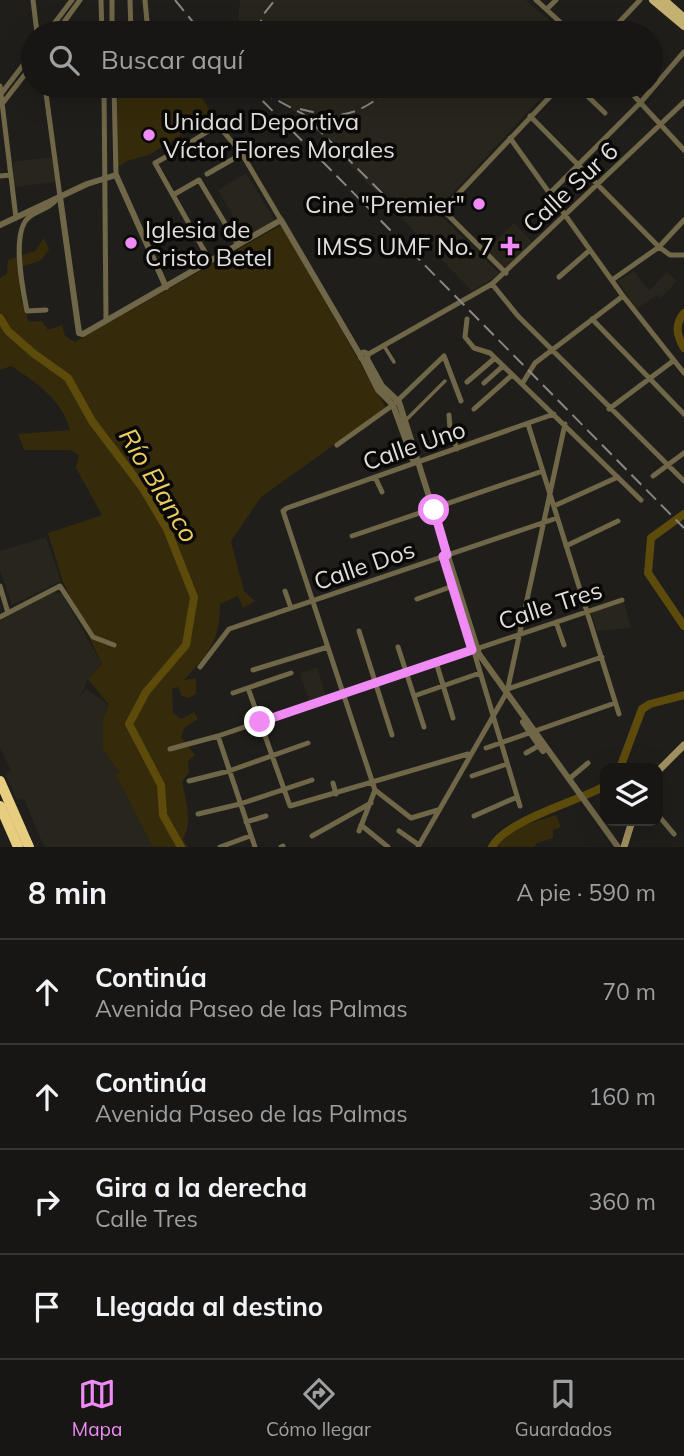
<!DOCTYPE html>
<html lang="es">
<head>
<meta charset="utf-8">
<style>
	body { margin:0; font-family:Mulish,sans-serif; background:#201f1d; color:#f1f3f6 }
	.controls { position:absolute; right:21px; bottom:21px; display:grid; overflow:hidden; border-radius:14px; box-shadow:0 7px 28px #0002 }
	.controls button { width:63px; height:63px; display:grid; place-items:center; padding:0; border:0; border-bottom:2px solid #363534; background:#171614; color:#f1f3f6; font:35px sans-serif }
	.stop { position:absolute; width:21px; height:21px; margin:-16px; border:5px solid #f08bf6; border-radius:50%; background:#fff }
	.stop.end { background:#f08bf6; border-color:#fff; box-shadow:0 2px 7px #0008 }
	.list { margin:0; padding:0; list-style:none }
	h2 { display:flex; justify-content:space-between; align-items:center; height:91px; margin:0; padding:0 28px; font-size:30px }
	h2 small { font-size:23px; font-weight:400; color:#9e9fa0 }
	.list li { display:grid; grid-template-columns:46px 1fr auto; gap:21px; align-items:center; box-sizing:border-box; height:105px; padding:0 28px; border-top:2px solid #363534 }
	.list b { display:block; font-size:26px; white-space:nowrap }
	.list p { margin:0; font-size:23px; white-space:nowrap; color:#9e9fa0 }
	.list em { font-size:23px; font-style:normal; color:#9e9fa0 }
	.icon { flex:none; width:38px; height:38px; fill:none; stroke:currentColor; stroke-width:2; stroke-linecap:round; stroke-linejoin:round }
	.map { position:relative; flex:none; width:684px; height:847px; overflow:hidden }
	.search { position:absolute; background:#171614; box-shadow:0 7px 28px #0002; left:21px; right:21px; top:21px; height:77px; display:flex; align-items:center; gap:18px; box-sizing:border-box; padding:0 24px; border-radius:38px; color:#9e9fa0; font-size:26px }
	.sheet { height:511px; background:#171614 }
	nav { display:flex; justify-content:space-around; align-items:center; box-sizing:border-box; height:98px; border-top:2px solid #363534; background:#171614; font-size:19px; color:#9e9fa0 }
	nav a { display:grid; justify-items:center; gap:4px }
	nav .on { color:#f08bf6 }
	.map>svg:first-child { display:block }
	.built { fill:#28251c }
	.green { fill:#352b0a }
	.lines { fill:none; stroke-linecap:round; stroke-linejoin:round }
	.river { stroke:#5c4b0b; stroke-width:8 }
	.pedestrian { stroke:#706749; stroke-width:3.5 }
	.minor { stroke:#706749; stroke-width:5 }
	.tertiary { stroke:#706749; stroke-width:6 }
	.secondary { stroke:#a09060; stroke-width:7 }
	.primary { stroke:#c4b071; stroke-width:8 }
	.motorway { stroke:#e6cd80; stroke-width:10 }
	.rail { stroke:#878784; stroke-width:2; stroke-dasharray:14 7; stroke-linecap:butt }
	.route { stroke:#f08bf6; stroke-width:9 }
	.poi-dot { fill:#f08bf6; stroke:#090807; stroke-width:2.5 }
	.labels { text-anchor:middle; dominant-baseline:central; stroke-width:7; stroke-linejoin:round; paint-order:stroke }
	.poi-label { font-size:24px; fill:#dfdfdc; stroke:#090807; text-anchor:start }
	.street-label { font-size:24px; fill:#dfdfdc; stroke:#090807 }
	.water-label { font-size:26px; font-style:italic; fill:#eccc61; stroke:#090807 }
</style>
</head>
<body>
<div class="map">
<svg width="684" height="847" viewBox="0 0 684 847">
	<rect width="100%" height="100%" fill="#1f1e1b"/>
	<path class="built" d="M 240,0 L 526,0 L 564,33 L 237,33 Z
		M 266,86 L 552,86 L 436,211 L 500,274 L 472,291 L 320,134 Z
		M 53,157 L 57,182 L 15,187 L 13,162 Z
		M 246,173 L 275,221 L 245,238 L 218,190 Z
		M 514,223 L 533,243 L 505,269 L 486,250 Z
		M 634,271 L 649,291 L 667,272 L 677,281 L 661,298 L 657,295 L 636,309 L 618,281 Z
		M 46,537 L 61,581 L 12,605 L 0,570 L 0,551 Z
		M 54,592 L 62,594 L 102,664 L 88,679 L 80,697 L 86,689 L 109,705 L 103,719 L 107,752 L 120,772 L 153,847 L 44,847 L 24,799 L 17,800 L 5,774 L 11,771 L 0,747 L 0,620 Z
		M 624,601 L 631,628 L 597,631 L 591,612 Z
		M 317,667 L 326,696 L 309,702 L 300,673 Z"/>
	<path class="green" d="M 117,86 L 195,86 L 213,115 L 149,155 L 127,161 L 118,167 Z
		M 281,225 L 386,408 L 261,497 L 231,541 L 244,591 L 255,601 L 243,608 L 238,596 L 220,604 C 220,641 208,654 184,680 L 196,678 L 196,694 L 189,698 L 182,696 L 178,687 L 172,689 L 173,713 L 181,719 L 194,712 L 198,719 L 185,727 L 181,737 L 195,755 L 188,761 L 189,772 L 182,782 C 186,802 193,822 183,840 L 188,847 L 153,847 L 116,775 L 120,772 L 103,749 L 103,719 L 109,705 L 88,679 L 102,664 L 63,582 L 48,533 L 102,515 L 76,468 L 79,455 L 70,450 L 24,450 L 18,434 L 70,430 C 62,400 36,382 11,366 L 0,370 L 0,278 L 7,274 L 8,260 L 35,251 L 44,238 L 49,250 L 41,260 L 19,268 L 21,300 L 29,322 L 42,321 L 48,330 L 62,325 L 65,336 L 75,342 Z
		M 556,815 L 561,827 L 553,830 L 553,838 L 537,843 L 534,847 L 494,847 L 516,828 Z"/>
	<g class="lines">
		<path class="river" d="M 684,313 C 674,325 677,336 684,348
			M 0,318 L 8,331 L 33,353 L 68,378 L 92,421 L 142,487 L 167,529 L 194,597 L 186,645 L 146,692 L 129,724 L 161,785 L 163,815 L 181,847
			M 684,514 L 651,538 L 648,573 L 684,626
			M 620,768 L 642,709 L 650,704 L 684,695
			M 492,847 C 505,821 576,802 605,786"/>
		<path class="pedestrian" d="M 384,346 L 394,362
			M 405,421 L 445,381"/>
		<path class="minor" d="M 33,0 L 37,33
			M 101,0 L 102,33
			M 112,0 L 112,33
			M 130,0 L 131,33
			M 145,0 L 148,33
			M 536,0 L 572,33
			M 547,9 L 556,0
			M 47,33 L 72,0
			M 56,33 L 80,0
			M 609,33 L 640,0
			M 0,86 L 16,218
			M 45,86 L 60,197
			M 104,86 L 106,321
			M 114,86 L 116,175
			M 577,86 L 605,113
			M 625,86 L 684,150
			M 1,94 L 33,52
			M 2,104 L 33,64
			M 530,116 L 659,247 L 670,255 L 684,255
			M 510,138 L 623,296 L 684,373
			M 191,142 L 218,125 L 242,154 L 281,220
			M 180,149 L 155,163 L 210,261
			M 207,174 L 242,154
			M 0,176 L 11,175
			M 549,194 L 641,102 L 684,52
			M 173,195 L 199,180 L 238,245
			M 506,273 L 443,210 L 560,86
			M 559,277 L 590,250
			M 612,280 L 659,247 L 684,220
			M 492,284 L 518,316 L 684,481
			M 46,310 L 27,311 C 23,291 11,234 28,218 C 36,211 48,209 55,201
			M 467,319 L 465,337 L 474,348 L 490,353 L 641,500
			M 592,319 L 684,414
			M 367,355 L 492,284 L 684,102
			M 467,382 L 495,358
			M 484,383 L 503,366
			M 522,384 L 535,363 L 623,296
			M 474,409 L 512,375
			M 609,409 L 673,361
			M 449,415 L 450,429 L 457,449
			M 528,424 L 619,714
			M 337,445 L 393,405 L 444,356 L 461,401
			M 653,476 L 684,453
			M 375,477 L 382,492
			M 554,506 L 618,477
			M 352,536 L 543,471
			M 566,546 L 618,521
			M 0,586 L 8,613
			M 285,591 L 291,608
			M 417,599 L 453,586
			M 0,617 L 60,586 L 93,637 L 114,645
			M 556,622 L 564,645
			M 359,631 L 392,735
			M 398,647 L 424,727
			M 475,655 L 520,806
			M 436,662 L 453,718
			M 200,667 L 229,629 L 557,518
			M 253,670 L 328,647
			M 248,688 L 290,806 L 468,754
			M 508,689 L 602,657
			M 233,693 L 291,673
			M 414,696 L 480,673
			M 218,736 L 255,847
			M 486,748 L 615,703
			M 170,749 L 218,736 L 622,600
			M 526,753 L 540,745
			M 472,776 L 507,764
			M 569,779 L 588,763
			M 189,781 L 229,771 L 308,743
			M 333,783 L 336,794
			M 438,810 L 411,818 L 375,790 L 283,511 L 287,508 L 554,414
			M 198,814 L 240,804 L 312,780
			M 658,815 L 674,834
			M 474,816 L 517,797
			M 246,822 L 266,816
			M 361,825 L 388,847
			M 359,831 L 375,790
			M 399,831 L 419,845
			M 312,836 L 371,803
			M 220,847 L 250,836
			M 281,847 L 283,846
			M 418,847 L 507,692 L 565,424"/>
		<path class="tertiary" d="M 60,197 L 79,333 L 83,334 L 281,220 L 360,355
			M 0,225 L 87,184 L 116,175 L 166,287
			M360.5 356a3.5 3.5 0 1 1 7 0a3.5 3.5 0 1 1-7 0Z
			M 367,359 L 382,386 L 399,402 L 479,654 L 618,847
			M 363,360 L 378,390 L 393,405 L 413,460
			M 523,722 L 543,751"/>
		<path class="secondary" d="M 658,771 L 684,745
			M 624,847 L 632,821"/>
		<path class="primary" d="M 653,0 L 684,26
			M 664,0 L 684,18"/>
		<path class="motorway" d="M 0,781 L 29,847
			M 0,806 L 18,847"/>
		<path class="rail" d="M 175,0 L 202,33
			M 257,33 L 263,15 L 275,0
			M 248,86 L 684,528
			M 260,91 L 303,114 L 385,196
			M 300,109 C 348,122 357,113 396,86"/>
	</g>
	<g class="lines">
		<path class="route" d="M 260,722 L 472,650 L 443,556 L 447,555 L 434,510"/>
	</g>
	<g class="poi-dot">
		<circle cx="149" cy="135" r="7"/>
		<circle cx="479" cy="204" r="7"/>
		<circle cx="131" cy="243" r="7"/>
		<path d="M506.5 235.5h7v7h7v7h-7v7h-7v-7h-7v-7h7z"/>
	</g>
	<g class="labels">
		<g class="poi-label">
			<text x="163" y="121">Unidad Deportiva<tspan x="163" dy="28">Víctor Flores Morales</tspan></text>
			<text x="465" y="204" text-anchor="end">Cine "Premier"</text>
			<text x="145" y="229">Iglesia de<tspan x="145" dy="28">Cristo Betel</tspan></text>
			<text x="494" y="246" text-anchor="end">IMSS UMF No. 7</text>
		</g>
		<g class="street-label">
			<text transform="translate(570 187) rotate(-43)">Calle Sur 6</text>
			<text transform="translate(414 445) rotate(-19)">Calle Uno</text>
			<text transform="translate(364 565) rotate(-19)">Calle Dos</text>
			<text transform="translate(550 605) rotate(-18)">Calle Tres</text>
		</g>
		<g class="water-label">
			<text transform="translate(159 485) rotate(59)">Río Blanco</text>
		</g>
	</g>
</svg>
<div class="controls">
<button><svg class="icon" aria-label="layers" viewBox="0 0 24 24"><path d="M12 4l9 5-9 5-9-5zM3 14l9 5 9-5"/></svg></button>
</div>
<div class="stop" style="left:434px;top:510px"></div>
<div class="stop end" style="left:260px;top:722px"></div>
<div class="search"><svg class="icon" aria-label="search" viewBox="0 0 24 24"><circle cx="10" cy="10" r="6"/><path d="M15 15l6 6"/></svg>Buscar aquí</div>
</div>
<section class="sheet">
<h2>8 min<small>A pie · 590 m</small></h2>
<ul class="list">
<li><svg class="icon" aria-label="ahead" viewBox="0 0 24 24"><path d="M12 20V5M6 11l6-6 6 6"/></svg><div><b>Continúa</b><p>Avenida Paseo de las Palmas</p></div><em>70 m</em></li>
<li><svg class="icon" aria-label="ahead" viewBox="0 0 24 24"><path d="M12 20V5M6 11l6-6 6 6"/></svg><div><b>Continúa</b><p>Avenida Paseo de las Palmas</p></div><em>160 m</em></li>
<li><svg class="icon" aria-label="right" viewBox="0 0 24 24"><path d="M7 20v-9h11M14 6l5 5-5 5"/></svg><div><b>Gira a la derecha</b><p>Calle Tres</p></div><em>360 m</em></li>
<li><svg class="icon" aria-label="arrive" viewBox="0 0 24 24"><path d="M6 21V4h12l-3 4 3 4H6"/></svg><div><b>Llegada al destino</b></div></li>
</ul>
</section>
<nav>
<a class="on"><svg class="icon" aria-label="map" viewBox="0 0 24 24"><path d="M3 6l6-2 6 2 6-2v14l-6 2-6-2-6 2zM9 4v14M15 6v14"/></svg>Mapa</a>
<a><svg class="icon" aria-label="directions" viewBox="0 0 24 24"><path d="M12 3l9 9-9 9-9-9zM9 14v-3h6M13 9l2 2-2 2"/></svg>Cómo llegar</a>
<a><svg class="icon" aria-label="saved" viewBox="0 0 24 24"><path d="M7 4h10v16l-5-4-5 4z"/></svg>Guardados</a>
</nav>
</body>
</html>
